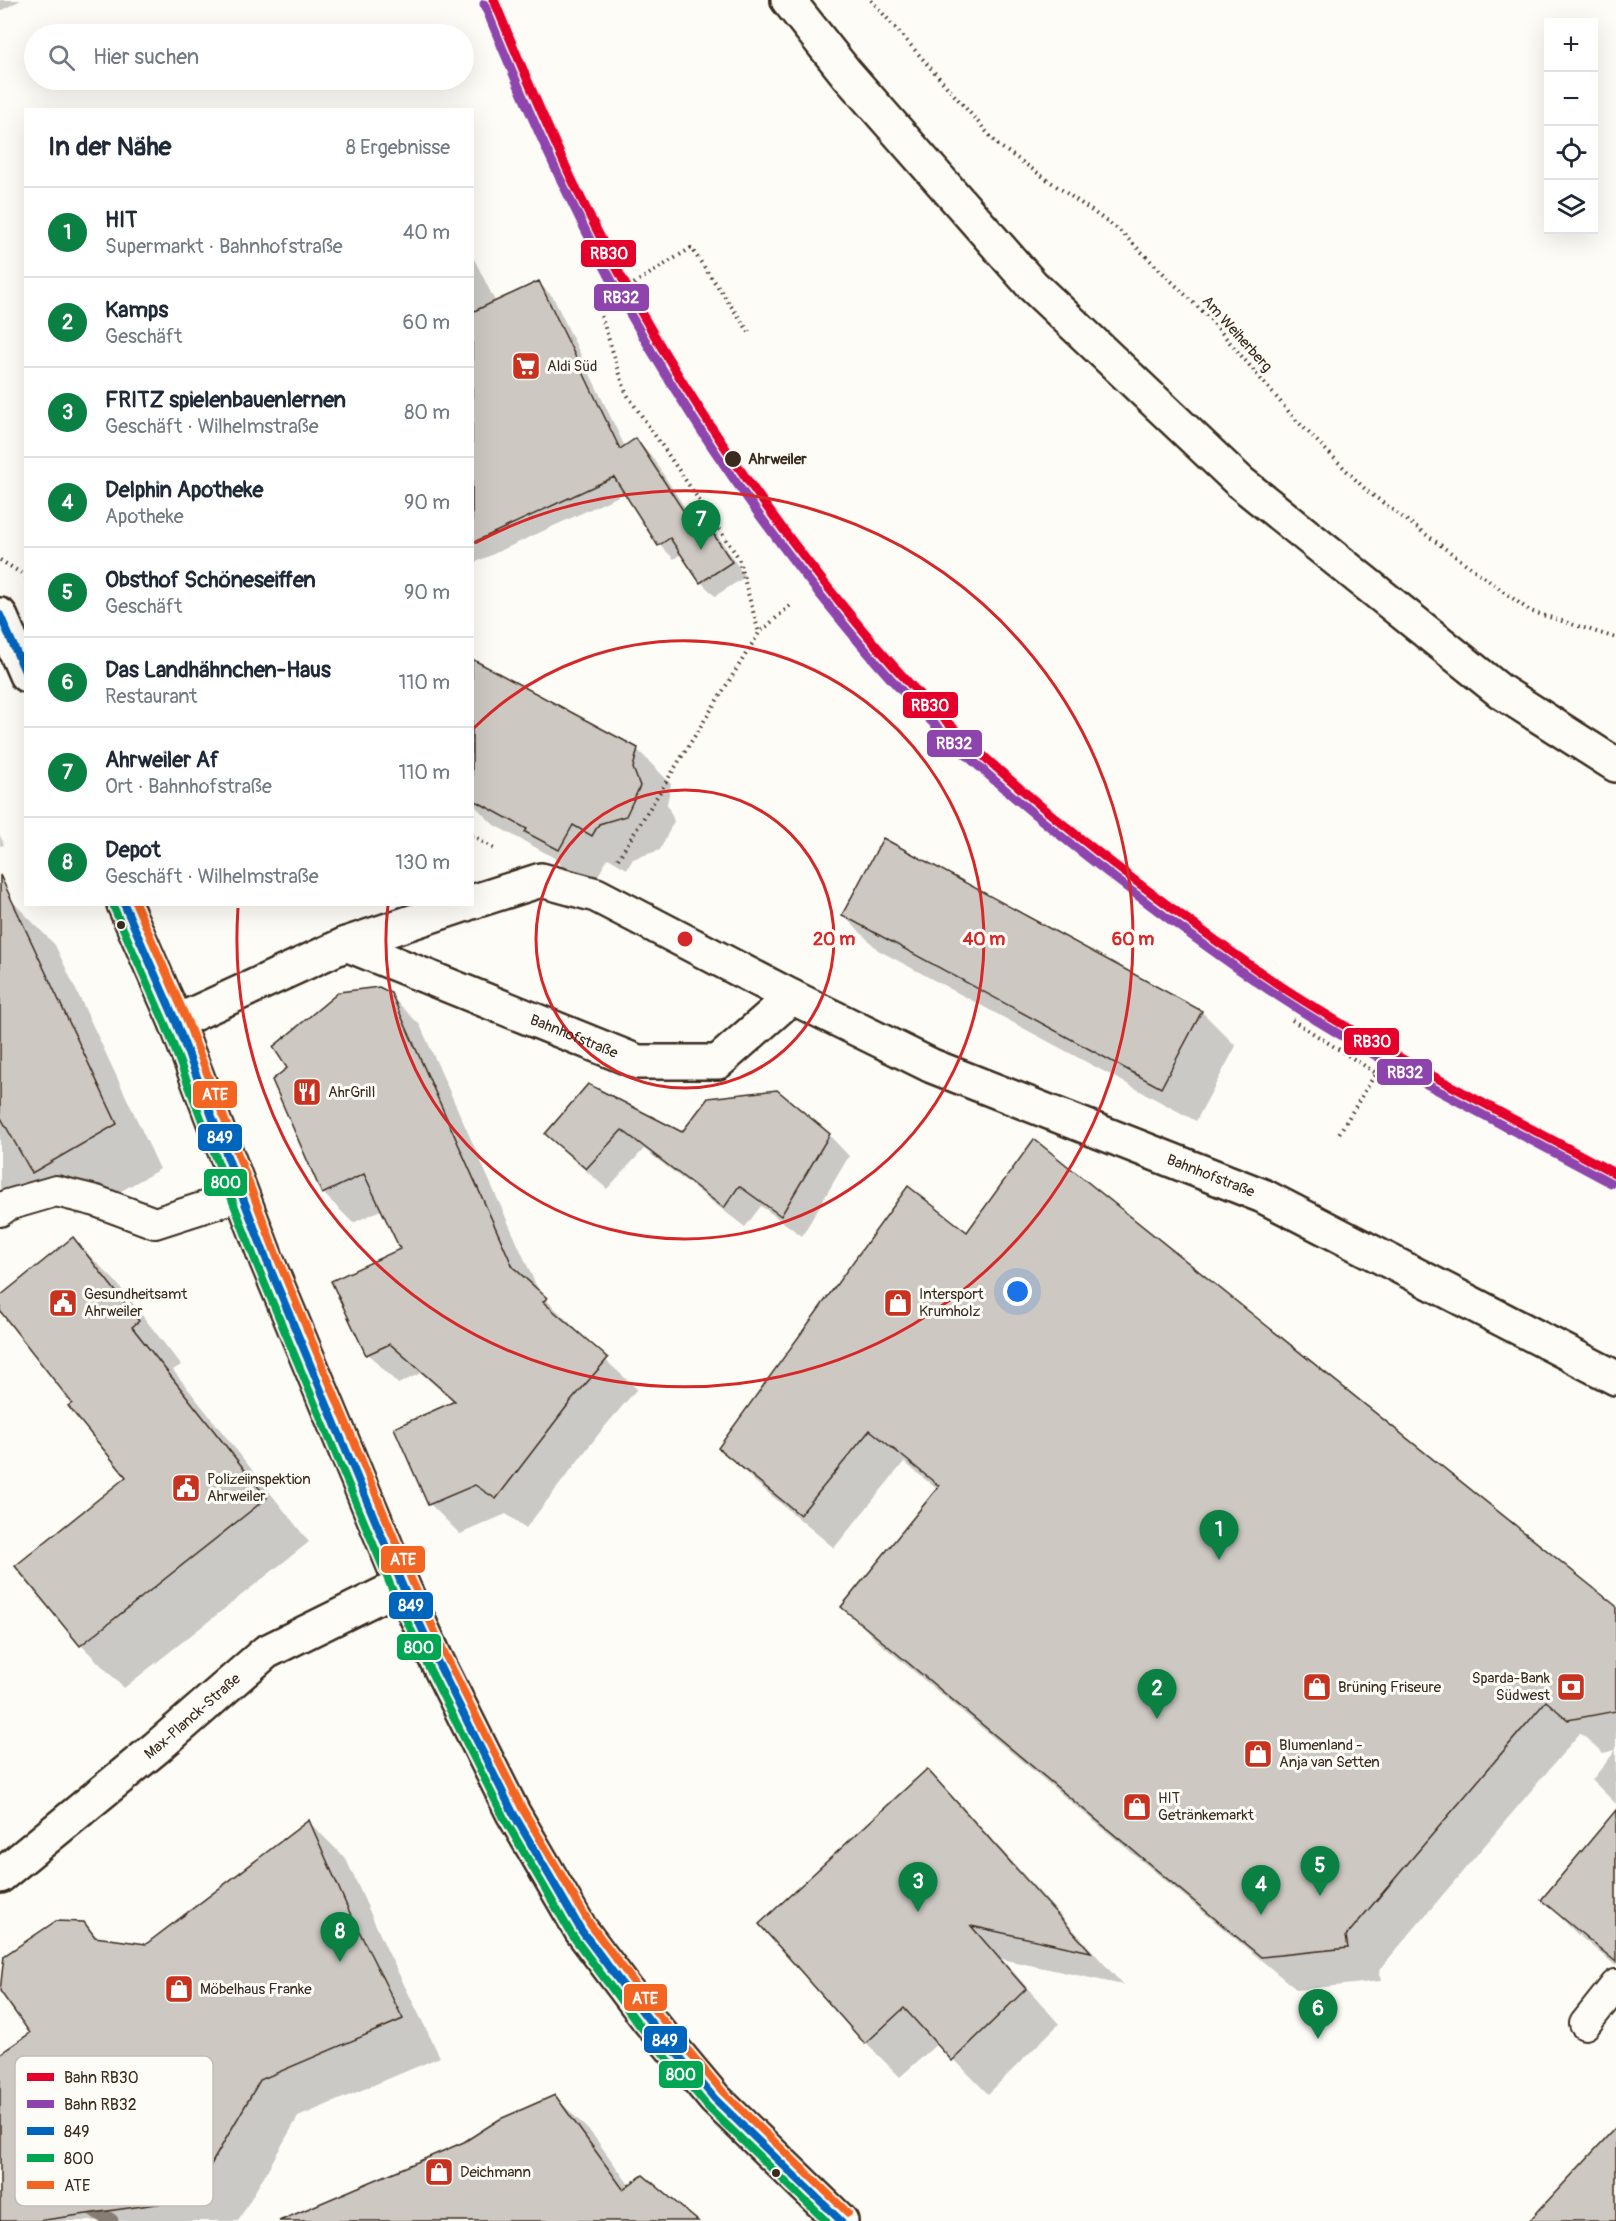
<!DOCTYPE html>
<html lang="de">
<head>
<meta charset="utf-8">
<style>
	body { margin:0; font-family:Pangolin,sans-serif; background:#f2f2f3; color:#1f2937 }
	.controls { position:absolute; right:18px; top:18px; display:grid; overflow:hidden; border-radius:0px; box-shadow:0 6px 24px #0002 }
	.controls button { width:54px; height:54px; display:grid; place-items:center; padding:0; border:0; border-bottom:2px solid #e0e1e3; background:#fff; color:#1f2937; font:30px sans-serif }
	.you { position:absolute; left:1018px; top:1292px; width:21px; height:21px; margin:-15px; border:4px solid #fff; border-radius:50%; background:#1a73e8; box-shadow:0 0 0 9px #1a73e833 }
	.badge { display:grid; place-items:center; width:39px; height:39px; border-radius:50%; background:#0b8043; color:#fff; font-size:20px; font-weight:700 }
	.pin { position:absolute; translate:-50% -50px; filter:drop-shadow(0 2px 3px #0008) }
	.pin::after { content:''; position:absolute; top:32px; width:21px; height:18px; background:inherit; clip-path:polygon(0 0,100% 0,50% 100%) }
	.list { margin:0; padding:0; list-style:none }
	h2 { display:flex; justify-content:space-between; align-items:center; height:78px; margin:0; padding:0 24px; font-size:26px }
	h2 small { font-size:20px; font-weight:400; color:#747a83 }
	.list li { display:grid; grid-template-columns:39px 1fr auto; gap:18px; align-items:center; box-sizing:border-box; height:90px; padding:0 24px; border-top:2px solid #e0e1e3 }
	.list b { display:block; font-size:22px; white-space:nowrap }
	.list p { margin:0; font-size:20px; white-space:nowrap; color:#747a83 }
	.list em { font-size:20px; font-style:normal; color:#747a83 }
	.icon { flex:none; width:33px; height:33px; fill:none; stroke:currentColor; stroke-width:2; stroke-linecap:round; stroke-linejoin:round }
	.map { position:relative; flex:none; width:1616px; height:2221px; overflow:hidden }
	.search { position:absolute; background:#fff; box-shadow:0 6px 24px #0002; left:24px; top:24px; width:450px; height:66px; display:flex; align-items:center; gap:15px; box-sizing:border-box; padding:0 21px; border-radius:33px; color:#747a83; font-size:22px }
	.panel { position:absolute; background:#fff; box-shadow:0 6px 24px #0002; left:24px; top:108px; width:450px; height:798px; border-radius:0px }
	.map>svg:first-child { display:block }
	.shadow { fill:#0003 }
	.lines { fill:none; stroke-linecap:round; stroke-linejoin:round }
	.stream { stroke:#887d74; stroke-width:15 }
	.building { fill:#cdc8c2; stroke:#3b2a1e; stroke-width:1.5 }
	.lane-casing { stroke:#3b2a1e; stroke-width:34 }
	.street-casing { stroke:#3b2a1e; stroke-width:38 }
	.secondary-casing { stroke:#3b2a1e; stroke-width:38 }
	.primary-casing { stroke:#3b2a1e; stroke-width:38 }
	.path { stroke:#3b2a1e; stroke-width:4; stroke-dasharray:1.5 4.5; stroke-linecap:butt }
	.lane { stroke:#fdfcf7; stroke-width:30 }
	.street { stroke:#fdfcf7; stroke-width:33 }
	.secondary { stroke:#fdfcf7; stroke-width:33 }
	.primary { stroke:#fdfcf7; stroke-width:33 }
	.bus-1-casing { stroke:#fdfcf7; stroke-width:12 }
	.bus-2-casing { stroke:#fdfcf7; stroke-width:12 }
	.bus-3-casing { stroke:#fdfcf7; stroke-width:12 }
	.bus-1 { stroke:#0065bd; stroke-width:8 }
	.bus-2 { stroke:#00a651; stroke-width:8 }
	.bus-3 { stroke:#f26522; stroke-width:8 }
	.rail-1-casing { stroke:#fdfcf7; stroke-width:14 }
	.rail-2-casing { stroke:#fdfcf7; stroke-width:14 }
	.rail-1 { stroke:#e4002b; stroke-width:9 }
	.rail-2 { stroke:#8e44ad; stroke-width:9 }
	.ring { fill:none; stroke:#d62828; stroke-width:3 }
	.stop-dot { fill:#3b2a1e; stroke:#fdfcf7; stroke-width:2 }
	.labels { text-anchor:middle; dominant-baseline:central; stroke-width:6; stroke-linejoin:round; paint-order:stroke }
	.street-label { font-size:15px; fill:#3b2a1e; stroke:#fdfcf7 }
	.poi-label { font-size:15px; fill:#3b2a1e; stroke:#fdfcf7; text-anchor:start }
	.stop-label { font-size:15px; font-weight:bold; fill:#3b2a1e; stroke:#fdfcf7; text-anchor:start }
	.key { fill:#fdfcf7; stroke:#c3bdb6; stroke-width:1.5 }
	.key-label { font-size:16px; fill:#3b2a1e }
	.centre { fill:#d62828; stroke:#fdfcf7; stroke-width:3 }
	.ring-label { font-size:18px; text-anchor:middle; font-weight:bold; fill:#d62828; stroke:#fdfcf7; stroke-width:6; stroke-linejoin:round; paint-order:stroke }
	.line-badge { stroke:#fdfcf7; stroke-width:2 }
	.badge-label { font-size:16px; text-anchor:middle; font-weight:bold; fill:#fff }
</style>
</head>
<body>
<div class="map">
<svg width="1616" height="2221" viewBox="0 0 1616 2221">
	<rect width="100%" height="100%" fill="#fdfcf7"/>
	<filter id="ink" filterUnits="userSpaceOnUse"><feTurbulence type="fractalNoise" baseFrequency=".0167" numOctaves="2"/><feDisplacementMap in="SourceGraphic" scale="12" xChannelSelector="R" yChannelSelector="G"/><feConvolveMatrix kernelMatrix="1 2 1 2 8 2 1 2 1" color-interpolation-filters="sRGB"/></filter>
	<g filter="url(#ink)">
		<path class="shadow" d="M 0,0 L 21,0 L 0,11 Z
			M 472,255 L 496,303 L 539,283 L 553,297 L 625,447 L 636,440 L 650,454 L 689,514 L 696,510 L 710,524 L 745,577 L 715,596 L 701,582 L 682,553 L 674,559 L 660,545 L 625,493 L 472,564 Z
			M 472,676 L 637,749 L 671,784 L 667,804 L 674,821 L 660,850 L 633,859 L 627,869 L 608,858 L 594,883 L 562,866 L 553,857 L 494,825 L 472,803 Z
			M 0,835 L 4,845 L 0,846 Z
			M 11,900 L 55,945 L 160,1169 L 77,1216 L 48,1187 L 0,1221 L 0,906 Z
			M 843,915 L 1202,1012 L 1236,1046 L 1196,1121 L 878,950 Z
			M 390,995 L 420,1025 L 540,1294 L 576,1329 L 574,1331 L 637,1389 L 601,1431 L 526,1528 L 506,1514 L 460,1534 L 430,1504 L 455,1403 L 421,1373 L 398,1384 L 368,1354 L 333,1282 L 402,1249 L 383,1209 L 353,1223 L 323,1193 Z
			M 589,1086 L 683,1134 L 829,1135 L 849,1156 L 802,1236 L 761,1206 L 745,1227 L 644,1149 L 607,1189 L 568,1155 L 547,1134 Z
			M 967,1234 L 1616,1608 L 1616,1804 L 1592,1780 L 1616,1750 L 1603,1753 L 1580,1733 L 1379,1970 L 1381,1981 L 1297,1990 L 876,1640 L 843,1606 L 938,1490 L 904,1462 L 834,1548 L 754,1481 L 720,1447 Z
			M 73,1239 L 116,1282 L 181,1365 L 173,1370 L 309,1542 L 124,1688 L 81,1645 L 17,1566 L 128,1478 L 74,1403 L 0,1309 L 0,1298 Z
			M 927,1771 L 961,1805 L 1123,1985 L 1002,1959 L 1059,2024 L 988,2094 L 938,2043 L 900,2077 L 866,2043 Z
			M 1616,1812 L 1616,1966 L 1577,1934 L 1543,1900 Z
			M 309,1822 L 346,1859 L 387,1950 L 440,2057 L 298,2117 L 238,2221 L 0,2221 L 0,2056 L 32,2034 L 83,1923 L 99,1939 L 147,1946 Z
			M 555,2096 L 593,2135 L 630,2186 L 696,2221 L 302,2221 L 465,2143 Z"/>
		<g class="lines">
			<path class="stream" d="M 82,2201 L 111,2221"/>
		</g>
		<path class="building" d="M 539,281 L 620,449 L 636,438 L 686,515 L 696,508 L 732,562 L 700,583 L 670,538 L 658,546 L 614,477 L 472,543 L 472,312 Z
			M 472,659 L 638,748 L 633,768 L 640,786 L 626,816 L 599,824 L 592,836 L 573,825 L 559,850 L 525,832 L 527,829 L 472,799 Z
			M 883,838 L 1202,1011 L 1161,1088 L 842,915 Z
			M 0,875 L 117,1124 L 32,1173 L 0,1116 Z
			M 379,987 L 391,993 L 513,1267 L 547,1298 L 543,1302 L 608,1358 L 571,1401 L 496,1499 L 475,1485 L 428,1505 L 394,1428 L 455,1401 L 390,1344 L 366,1355 L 331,1281 L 400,1249 L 364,1174 L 322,1194 L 272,1080 L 287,1068 L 273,1047 L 339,992 Z
			M 588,1084 L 682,1132 L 708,1098 L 777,1090 L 830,1134 L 781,1216 L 739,1186 L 724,1208 L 622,1130 L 586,1169 L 545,1134 Z
			M 1034,1139 L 1616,1606 L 1616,1711 L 1568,1720 L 1546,1701 L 1346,1936 L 1348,1948 L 1261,1957 L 841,1607 L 939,1486 L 870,1430 L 800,1515 L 718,1448 L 908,1186 L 967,1232 Z
			M 73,1237 L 139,1321 L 132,1327 L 267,1498 L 80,1646 L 15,1566 L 126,1477 L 68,1406 L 72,1403 L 0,1311 L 0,1296 Z
			M 927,1769 L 1091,1952 L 971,1926 L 1026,1989 L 952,2061 L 904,2008 L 865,2044 L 759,1924 Z
			M 1616,1810 L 1616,1962 L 1541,1900 Z
			M 309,1820 L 349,1911 L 403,2019 L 260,2080 L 191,2199 L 38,2221 L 0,2221 L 0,2054 L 30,2033 L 0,1991 L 4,1956 L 56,1921 L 84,1922 L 95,1937 L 146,1944 Z
			M 555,2095 L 623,2189 L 643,2175 L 698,2221 L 279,2221 L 464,2142 L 500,2119 Z
			M 1616,2127 L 1616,2221 L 1529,2221 Z"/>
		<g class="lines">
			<g class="lane-casing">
				<path id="lane" d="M 0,1211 L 8,1205 L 56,1191 L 96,1201 L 155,1223 L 242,1195
					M 1585,2024 L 1616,1985"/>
			</g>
			<g class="street-casing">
				<g id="street">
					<path id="s1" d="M 472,902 L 541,880 L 596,895 L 792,997 L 932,1066 L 1263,1196 L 1616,1378"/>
					<path id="s2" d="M 346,944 L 638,1062 L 718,1062 L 792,997"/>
					<path d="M 176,1022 L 346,944 L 466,904"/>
					<path id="s3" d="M 0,1876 L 156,1748 L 266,1652 L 402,1585"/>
				</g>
			</g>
			<g class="secondary-casing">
				<path id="secondary" d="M 0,615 L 26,675
					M 124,904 L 176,1022 L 267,1261 L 402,1585 L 435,1657 L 513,1813 L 581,1930 L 648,2019 L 715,2099 L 841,2221"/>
			</g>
			<g class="primary-casing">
				<path id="primary" d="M 788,0 L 846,73 L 1032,285 L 1240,482 L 1500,691 L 1616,765"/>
			</g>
			<path class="path" d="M 871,0 L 998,145 L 1119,230 L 1210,319 L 1294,418 L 1367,491 L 1530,611 L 1616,638
				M 749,332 L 691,248 L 598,306 L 626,393 L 738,557 L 759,633
				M 0,560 L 26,576
				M 472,835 L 494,849
				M 618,859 L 759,633 L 793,603
				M 1292,1020 L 1376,1073 L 1338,1135"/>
			<use href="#lane" class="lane"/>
			<use href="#street" class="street"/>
			<use href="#secondary" class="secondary"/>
			<use href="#primary" class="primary"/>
			<g class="bus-1-casing">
				<path id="bus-1" d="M 0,615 L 26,674
					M 124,904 L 176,1022 L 267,1261 L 402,1585 L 435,1657 L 513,1813 L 581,1930 L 648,2019 L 715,2099 L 841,2221"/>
			</g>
			<g class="bus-2-casing">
				<path id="bus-2" d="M 114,908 L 166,1026 L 257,1265 L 392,1589 L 426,1662 L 504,1818 L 572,1935 L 640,2026 L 708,2107 L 826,2221"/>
			</g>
			<g class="bus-3-casing">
				<path id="bus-3" d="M 136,904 L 186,1018 L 277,1257 L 412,1581 L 444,1652 L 522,1808 L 590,1924 L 656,2012 L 723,2092 L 848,2213"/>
			</g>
			<use href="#bus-1" class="bus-1"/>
			<use href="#bus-2" class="bus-2"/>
			<use href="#bus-3" class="bus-3"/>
			<g class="rail-1-casing">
				<path id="rail-1" d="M 494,0 C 521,65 547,129 578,192 C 641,323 719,447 808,562 C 847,612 888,663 933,708 C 1002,777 1079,839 1157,897 C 1200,929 1242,961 1287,990 C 1393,1058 1505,1114 1616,1174"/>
			</g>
			<g class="rail-2-casing">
				<path id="rail-2" d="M 484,4 C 511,69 538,134 569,197 C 632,328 710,453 799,568 C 839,619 880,670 925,715 C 994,785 1072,846 1150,905 C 1193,937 1236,969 1281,998 C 1387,1067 1500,1123 1611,1183"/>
			</g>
			<use href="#rail-1" class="rail-1"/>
			<use href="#rail-2" class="rail-2"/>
		</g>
	</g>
	<g class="ring">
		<circle cx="685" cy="939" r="149"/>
		<path d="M474 728A299 299 0 1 1 388 905"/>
		<path d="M475 543A448 448 0 1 1 238 908"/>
	</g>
	<defs>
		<g id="supermarket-square" transform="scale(1.5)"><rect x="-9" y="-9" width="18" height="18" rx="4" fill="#c8321e" stroke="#fdfcf7"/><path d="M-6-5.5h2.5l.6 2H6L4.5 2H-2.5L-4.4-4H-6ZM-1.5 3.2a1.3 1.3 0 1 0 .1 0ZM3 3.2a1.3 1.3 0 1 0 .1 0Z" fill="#fff"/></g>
		<g id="restaurant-square" transform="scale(1.5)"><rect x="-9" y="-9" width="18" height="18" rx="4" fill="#c8321e" stroke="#fdfcf7"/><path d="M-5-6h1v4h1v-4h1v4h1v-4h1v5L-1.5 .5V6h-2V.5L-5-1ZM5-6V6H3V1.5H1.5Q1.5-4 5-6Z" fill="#fff"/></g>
		<g id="civic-square" transform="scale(1.5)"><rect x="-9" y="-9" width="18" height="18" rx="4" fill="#c8321e" stroke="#fdfcf7"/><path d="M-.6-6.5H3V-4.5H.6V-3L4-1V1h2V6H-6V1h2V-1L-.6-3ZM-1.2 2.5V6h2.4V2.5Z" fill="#fff"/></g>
		<g id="shop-square" transform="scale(1.5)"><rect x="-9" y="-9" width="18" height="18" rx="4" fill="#c8321e" stroke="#fdfcf7"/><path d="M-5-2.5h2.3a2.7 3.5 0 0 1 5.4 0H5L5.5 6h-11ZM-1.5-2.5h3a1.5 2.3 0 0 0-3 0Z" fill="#fff"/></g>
		<g id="bank-square" transform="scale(1.5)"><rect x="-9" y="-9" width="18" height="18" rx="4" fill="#c8321e" stroke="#fdfcf7"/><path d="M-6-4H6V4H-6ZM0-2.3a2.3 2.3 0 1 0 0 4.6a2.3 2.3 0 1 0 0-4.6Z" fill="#fff"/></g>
	</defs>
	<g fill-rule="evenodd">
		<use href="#supermarket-square" x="526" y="366"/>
		<use href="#restaurant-square" x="307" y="1092"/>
		<use href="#civic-square" x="63" y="1303"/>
		<use href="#shop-square" x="898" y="1303"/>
		<use href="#civic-square" x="186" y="1488"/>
		<use href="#shop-square" x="1317" y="1687"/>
		<use href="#bank-square" x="1571" y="1687"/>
		<use href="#shop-square" x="1258" y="1754"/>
		<use href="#shop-square" x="1137" y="1807"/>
		<use href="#shop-square" x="179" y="1989"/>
		<use href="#shop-square" x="439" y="2172"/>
	</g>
	<g class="stop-dot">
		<circle cx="733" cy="459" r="9"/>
		<circle cx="121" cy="925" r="5"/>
		<circle cx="776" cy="2173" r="5"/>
	</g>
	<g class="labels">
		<g class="street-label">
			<text transform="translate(1237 334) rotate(48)">Am Weiherberg</text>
			<text stroke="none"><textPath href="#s2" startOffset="246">Bahnhofstraße</textPath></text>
			<text stroke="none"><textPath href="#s1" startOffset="806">Bahnhofstraße</textPath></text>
			<text stroke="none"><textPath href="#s3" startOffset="250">Max-Planck-Straße</textPath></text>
		</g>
		<g class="poi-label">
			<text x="547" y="366">Aldi Süd</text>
			<text x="328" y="1092">AhrGrill</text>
			<text x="84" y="1294">Gesundheitsamt<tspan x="84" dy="17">Ahrweiler</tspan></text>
			<text x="919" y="1294">Intersport<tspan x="919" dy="17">Krumholz</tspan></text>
			<text x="207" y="1479">Polizeiinspektion<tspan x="207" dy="17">Ahrweiler</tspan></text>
			<text x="1550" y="1678" text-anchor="end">Sparda-Bank<tspan x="1550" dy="17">Südwest</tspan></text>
			<text x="1338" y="1687">Brüning Friseure</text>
			<text x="1279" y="1745">Blumenland -<tspan x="1279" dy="17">Anja van Setten</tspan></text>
			<text x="1158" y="1798">HIT<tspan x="1158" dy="17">Getränkemarkt</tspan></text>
			<text x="200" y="1989">Möbelhaus Franke</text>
			<text x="460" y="2172">Deichmann</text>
		</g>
		<g class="stop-label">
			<text x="748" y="459">Ahrweiler</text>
		</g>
	</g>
	<rect x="15" y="2056" width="198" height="150" rx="9" class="key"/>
	<rect x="27" y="2073" width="27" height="8" fill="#e4002b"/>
	<rect x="27" y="2100" width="27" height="8" fill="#8e44ad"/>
	<rect x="27" y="2127" width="27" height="8" fill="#0065bd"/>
	<rect x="27" y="2154" width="27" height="8" fill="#00a651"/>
	<rect x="27" y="2181" width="27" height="8" fill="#f26522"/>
	<g class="key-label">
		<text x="64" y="2083">Bahn RB30</text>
		<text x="64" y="2110">Bahn RB32</text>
		<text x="64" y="2137">849</text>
		<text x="64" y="2164">800</text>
		<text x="64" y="2191">ATE</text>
	</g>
	<circle cx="685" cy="939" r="9" class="centre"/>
	<g class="ring-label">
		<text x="834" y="945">20 m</text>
		<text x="984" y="945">40 m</text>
		<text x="1133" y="945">60 m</text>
	</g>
	<g class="line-badge">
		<rect x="580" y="239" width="57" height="29" rx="6" fill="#e4002b"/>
		<rect x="593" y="283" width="57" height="29" rx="6" fill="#8e44ad"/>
		<rect x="902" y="691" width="57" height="28" rx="6" fill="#e4002b"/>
		<rect x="926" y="729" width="57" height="29" rx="6" fill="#8e44ad"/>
		<rect x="1343" y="1027" width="57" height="29" rx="6" fill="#e4002b"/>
		<rect x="1376" y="1058" width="57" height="28" rx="6" fill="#8e44ad"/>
		<rect x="192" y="1080" width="46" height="29" rx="6" fill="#f26522"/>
		<rect x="197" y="1123" width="46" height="29" rx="6" fill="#0065bd"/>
		<rect x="203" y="1168" width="45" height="29" rx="6" fill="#00a651"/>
		<rect x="380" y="1545" width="46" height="29" rx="6" fill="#f26522"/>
		<rect x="388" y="1591" width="46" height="29" rx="6" fill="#0065bd"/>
		<rect x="396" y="1633" width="46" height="28" rx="6" fill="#00a651"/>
		<rect x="623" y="1983" width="45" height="29" rx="6" fill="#f26522"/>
		<rect x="643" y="2025" width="45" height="29" rx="6" fill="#0065bd"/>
		<rect x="658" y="2060" width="46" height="29" rx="6" fill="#00a651"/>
	</g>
	<g class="badge-label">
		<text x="609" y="259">RB30</text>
		<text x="621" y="303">RB32</text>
		<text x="930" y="711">RB30</text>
		<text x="954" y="749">RB32</text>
		<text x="1372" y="1047">RB30</text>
		<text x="1405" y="1078">RB32</text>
		<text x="215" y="1100">ATE</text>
		<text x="220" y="1143">849</text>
		<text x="226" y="1188">800</text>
		<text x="403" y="1565">ATE</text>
		<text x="411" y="1611">849</text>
		<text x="419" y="1653">800</text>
		<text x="645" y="2004">ATE</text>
		<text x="665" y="2046">849</text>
		<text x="681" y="2080">800</text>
	</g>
</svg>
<div class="controls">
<button>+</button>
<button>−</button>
<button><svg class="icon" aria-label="locate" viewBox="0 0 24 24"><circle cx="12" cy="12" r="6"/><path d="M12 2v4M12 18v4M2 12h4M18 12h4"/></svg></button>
<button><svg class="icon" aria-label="layers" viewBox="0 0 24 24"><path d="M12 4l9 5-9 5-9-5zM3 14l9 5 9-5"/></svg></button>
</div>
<div class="you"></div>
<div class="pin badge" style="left:1219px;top:1560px">1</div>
<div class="pin badge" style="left:1157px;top:1719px">2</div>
<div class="pin badge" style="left:918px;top:1912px">3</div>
<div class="pin badge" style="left:1261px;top:1915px">4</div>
<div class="pin badge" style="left:1320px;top:1896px">5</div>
<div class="pin badge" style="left:1318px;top:2039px">6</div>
<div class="pin badge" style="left:701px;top:550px">7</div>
<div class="pin badge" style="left:340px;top:1962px">8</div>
<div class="search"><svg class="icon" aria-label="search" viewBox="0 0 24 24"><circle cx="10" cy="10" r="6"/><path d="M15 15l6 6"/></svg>Hier suchen</div>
<section class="panel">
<h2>In der Nähe<small>8 Ergebnisse</small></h2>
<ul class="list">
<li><span class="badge">1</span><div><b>HIT</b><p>Supermarkt · Bahnhofstraße</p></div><em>40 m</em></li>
<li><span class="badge">2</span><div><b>Kamps</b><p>Geschäft</p></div><em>60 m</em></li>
<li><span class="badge">3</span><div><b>FRITZ spielenbauenlernen</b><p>Geschäft · Wilhelmstraße</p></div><em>80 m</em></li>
<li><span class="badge">4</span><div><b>Delphin Apotheke</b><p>Apotheke</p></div><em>90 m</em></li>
<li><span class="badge">5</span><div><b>Obsthof Schöneseiffen</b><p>Geschäft</p></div><em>90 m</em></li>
<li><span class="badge">6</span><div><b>Das Landhähnchen-Haus</b><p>Restaurant</p></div><em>110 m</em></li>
<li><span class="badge">7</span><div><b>Ahrweiler Af</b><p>Ort · Bahnhofstraße</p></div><em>110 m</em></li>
<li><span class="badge">8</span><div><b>Depot</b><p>Geschäft · Wilhelmstraße</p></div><em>130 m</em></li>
</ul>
</section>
</div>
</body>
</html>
